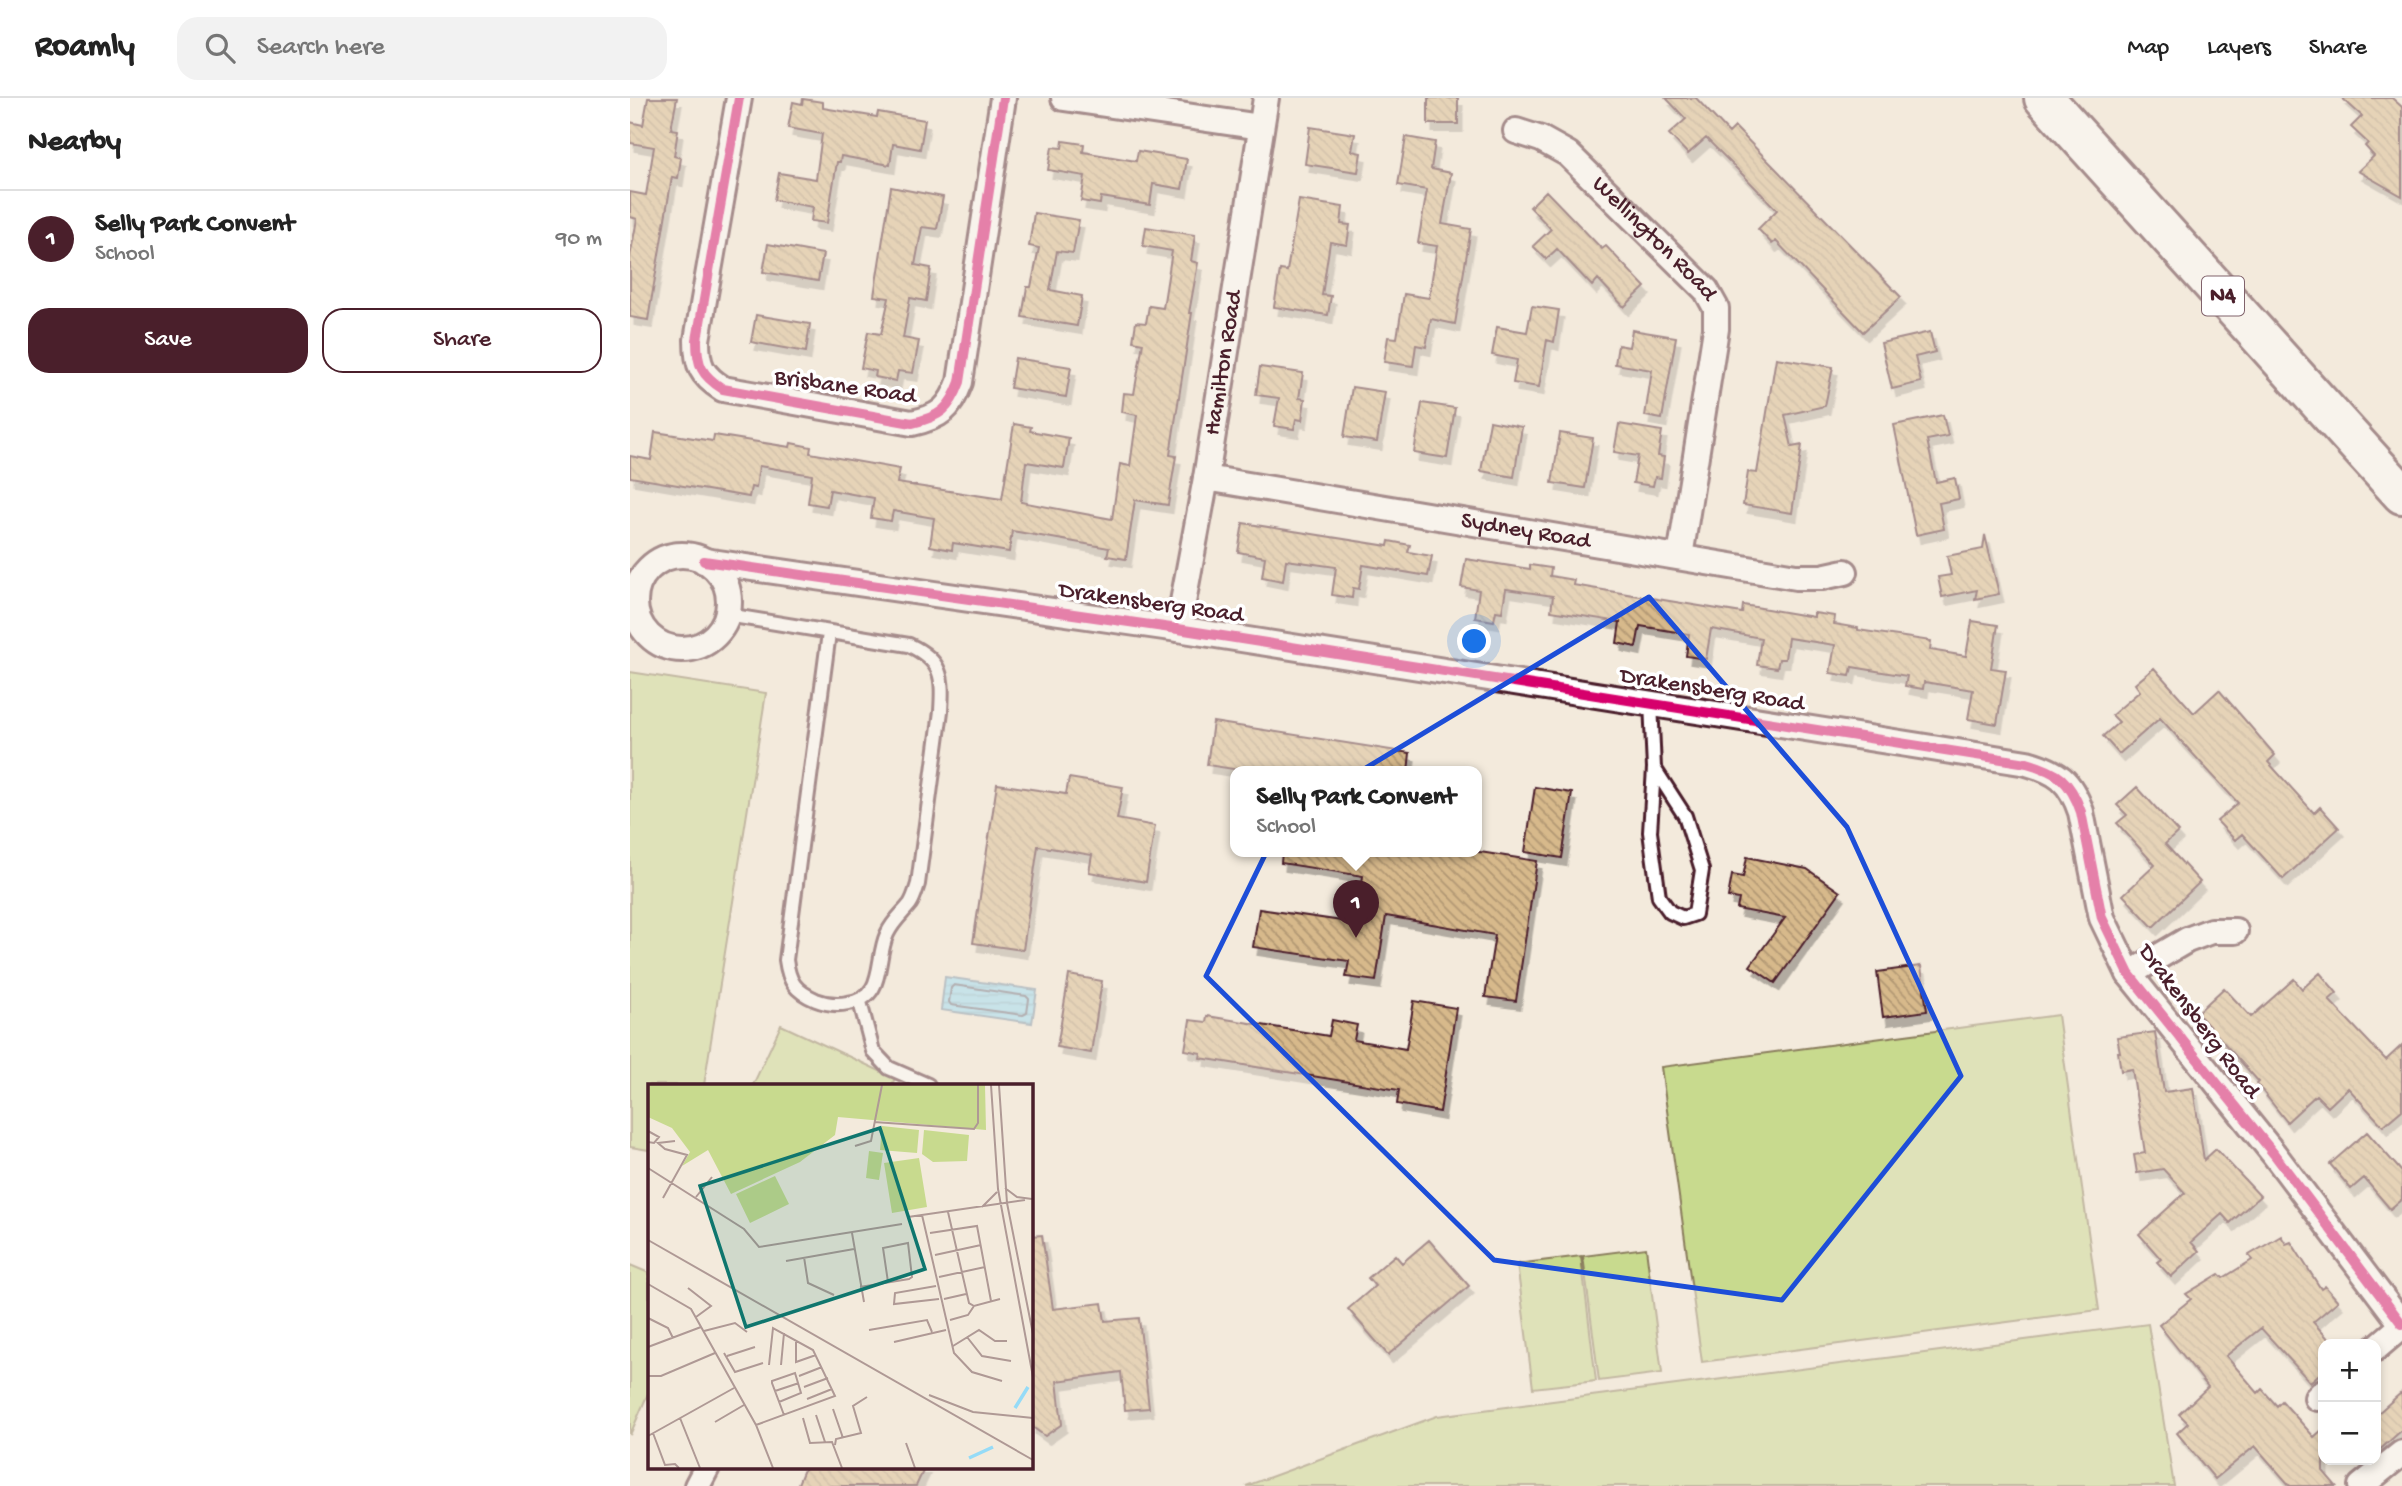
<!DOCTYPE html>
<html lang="en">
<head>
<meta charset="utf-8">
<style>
	body { margin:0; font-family:"Gochi Hand",sans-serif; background:#f2f2f2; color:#222 }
	.controls { position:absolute; right:21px; bottom:21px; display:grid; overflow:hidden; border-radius:14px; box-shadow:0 4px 10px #0003 }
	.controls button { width:63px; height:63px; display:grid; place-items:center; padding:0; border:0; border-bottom:2px solid #e0e0e0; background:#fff; color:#222; font:35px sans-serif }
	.you { position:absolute; left:845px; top:544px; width:24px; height:24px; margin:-18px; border:5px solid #fff; border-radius:50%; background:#1a73e8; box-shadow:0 0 0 10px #1a73e833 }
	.badge { display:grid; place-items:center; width:46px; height:46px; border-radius:50%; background:#4a1f2b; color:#fff; font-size:23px; font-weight:700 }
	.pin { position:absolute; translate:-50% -58px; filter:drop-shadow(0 2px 4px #0008) }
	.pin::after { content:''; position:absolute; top:37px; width:24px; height:21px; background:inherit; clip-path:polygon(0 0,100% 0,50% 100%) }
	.popup { position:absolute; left:600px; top:668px; width:252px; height:91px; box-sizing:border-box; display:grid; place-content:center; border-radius:14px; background:#fff; filter:drop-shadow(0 2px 5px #0005); font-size:23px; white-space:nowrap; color:#767676 }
	.popup b { font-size:26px; color:#222 }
	.popup::after { content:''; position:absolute; left:50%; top:100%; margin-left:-14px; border:14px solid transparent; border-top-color:#fff }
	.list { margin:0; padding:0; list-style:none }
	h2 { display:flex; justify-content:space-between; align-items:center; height:91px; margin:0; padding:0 28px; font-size:30px }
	h2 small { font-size:23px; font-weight:400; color:#767676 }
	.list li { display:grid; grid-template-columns:46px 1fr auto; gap:21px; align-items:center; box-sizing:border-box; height:98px; padding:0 28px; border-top:2px solid #e0e0e0 }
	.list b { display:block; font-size:26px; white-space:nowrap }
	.list p { margin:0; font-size:23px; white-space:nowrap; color:#767676 }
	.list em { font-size:23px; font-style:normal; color:#767676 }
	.actions { display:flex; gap:14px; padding:21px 28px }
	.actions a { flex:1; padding:16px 0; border:2px solid #4a1f2b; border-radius:21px; text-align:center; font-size:24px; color:#4a1f2b }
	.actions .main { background:#4a1f2b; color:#fff }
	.icon { flex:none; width:38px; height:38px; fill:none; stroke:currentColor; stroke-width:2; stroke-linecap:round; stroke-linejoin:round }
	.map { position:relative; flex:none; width:1772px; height:1388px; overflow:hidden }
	header { display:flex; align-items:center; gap:42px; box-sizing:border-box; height:98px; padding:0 35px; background:#fff; border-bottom:2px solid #e0e0e0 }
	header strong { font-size:33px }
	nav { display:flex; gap:38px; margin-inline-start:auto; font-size:24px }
	.search { width:490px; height:63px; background:#f2f2f2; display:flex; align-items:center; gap:18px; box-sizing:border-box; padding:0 24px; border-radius:21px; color:#767676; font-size:26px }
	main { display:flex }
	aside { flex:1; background:#fff }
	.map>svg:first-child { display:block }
	.grass { fill:#c8da8e; stroke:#897c5c; stroke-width:2 }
	.water { fill:url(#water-rules); stroke:#7790a5; stroke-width:2 }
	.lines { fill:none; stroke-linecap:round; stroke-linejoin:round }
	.shore { stroke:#686a7d; stroke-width:2 }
	.building { fill:url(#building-back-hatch); stroke:#4a1f2b; stroke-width:2; filter:url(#shadow) }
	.lane-casing { stroke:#4a1f2b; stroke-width:18 }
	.street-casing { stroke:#4a1f2b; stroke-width:30 }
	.highway-casing { stroke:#4a1f2b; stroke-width:44 }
	.lane { stroke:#fff; stroke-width:12 }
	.street { stroke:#fff; stroke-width:24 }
	.highway { stroke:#fff; stroke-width:38 }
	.cycleway-casing { stroke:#fff; stroke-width:15 }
	.cycleway { stroke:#d6006c; stroke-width:10 }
	.marked { fill:none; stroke:#1d4ed8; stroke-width:5; stroke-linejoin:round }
	.labels { text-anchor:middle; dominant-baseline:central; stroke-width:7; stroke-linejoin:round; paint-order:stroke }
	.shield { fill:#fff; stroke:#80626b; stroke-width:2 }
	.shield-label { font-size:23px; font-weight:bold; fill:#4a1f2b }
	.street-label { font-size:24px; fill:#4a1f2b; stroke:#fff }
	.inset-river { fill:none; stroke:#95dbf7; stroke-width:3.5 }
	.inset-road { fill:none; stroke:#af9995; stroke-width:2 }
	.view { fill:#0f766e; fill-opacity:0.15; stroke:#0f766e; stroke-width:3.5 }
	.inset-edge { fill:none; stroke:#4a1f2b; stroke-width:3.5 }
</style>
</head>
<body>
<header>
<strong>Roamly</strong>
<div class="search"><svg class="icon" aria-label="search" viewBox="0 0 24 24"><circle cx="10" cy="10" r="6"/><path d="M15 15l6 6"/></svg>Search here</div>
<nav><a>Map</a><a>Layers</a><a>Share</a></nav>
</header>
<main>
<aside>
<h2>Nearby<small></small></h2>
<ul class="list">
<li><span class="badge">1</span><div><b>Selly Park Convent</b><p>School</p></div><em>90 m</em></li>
</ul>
<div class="actions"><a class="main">Save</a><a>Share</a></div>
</aside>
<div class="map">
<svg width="1772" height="1388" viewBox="0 0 1772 1388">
	<defs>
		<pattern id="water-rules" width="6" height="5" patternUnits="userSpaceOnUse" patternTransform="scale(1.75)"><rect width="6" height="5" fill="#95dbf7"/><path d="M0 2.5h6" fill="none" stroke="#82bcd4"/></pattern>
		<pattern id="building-back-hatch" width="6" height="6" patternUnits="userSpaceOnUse" patternTransform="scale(1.75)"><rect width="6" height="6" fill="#d7b98b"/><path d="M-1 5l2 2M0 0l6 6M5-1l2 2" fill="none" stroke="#b09672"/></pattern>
		<filter id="shadow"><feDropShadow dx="4.5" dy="8" stdDeviation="0" flood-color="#0004"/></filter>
	</defs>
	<rect width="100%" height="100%" fill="#f3eadc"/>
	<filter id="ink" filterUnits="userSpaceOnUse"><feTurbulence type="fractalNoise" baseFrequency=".0143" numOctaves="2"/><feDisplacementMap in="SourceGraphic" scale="14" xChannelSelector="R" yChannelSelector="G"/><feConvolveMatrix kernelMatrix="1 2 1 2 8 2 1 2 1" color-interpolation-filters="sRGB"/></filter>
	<g filter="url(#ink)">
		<path class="grass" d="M 0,574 L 136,595 L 74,987 L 19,987 L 19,1052 L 0,1049 Z
			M 1428,917 L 1469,1212 L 1072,1264 L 1031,969 Z
			M 151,927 L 265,980 L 262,987 L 123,987 Z
			M 1016,1150 L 1032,1275 L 969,1283 L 953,1158 Z
			M 951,1158 L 966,1283 L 903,1290 L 887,1166 Z
			M 0,1167 L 19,1175 L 19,1293 L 0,1337 Z
			M 1518,1226 L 1544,1388 L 616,1388 L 807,1318 Z"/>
		<path class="water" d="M 315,879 L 407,892 L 402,925 L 311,912 Z"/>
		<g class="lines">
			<path class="shore" d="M 324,887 L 396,898 L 399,901 L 397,915 L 393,917 L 321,907 L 319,904 L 321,890 Z"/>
		</g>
		<path class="building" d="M 18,0 L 47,0 L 41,31 L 48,32 L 44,58 L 51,60 L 48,80 L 42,79 L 18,222 L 0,219 L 0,159 L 7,121 L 0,119 L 0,94 L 16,97 L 24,49 L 0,45 L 0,24 L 13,27 Z
			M 798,0 L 828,0 L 828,26 L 798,26 Z
			M 1036,0 L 1066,0 L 1099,35 L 1105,29 L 1271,199 L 1233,234 L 1146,143 L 1142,146 L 1128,131 L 1147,112 L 1117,81 L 1076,40 L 1058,56 L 1039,36 L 1056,21 Z
			M 1712,0 L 1762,0 L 1772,9 L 1772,98 L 1728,73 L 1744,58 L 1735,48 L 1738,45 L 1721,29 L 1732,18 Z
			M 173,1 L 193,4 L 193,10 L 247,19 L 248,14 L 295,22 L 290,51 L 263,46 L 260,67 L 211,58 L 210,64 L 207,64 L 197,125 L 181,123 L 183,109 L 144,102 L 149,75 L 186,81 L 192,36 L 158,30 L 163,4 L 172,6 Z
			M 680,29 L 725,36 L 722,53 L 731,55 L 728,74 L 675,66 Z
			M 776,39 L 805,44 L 801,71 L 821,75 L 812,126 L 841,131 L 825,226 L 801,221 L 796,249 L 786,247 L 783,268 L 754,264 L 758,239 L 767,240 L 774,196 L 799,200 L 807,148 L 788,145 L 797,92 L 768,87 Z
			M 433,43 L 454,46 L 453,54 L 506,63 L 508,53 L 557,61 L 552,91 L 523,86 L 520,107 L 471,99 L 470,106 L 451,103 L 455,78 L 418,72 L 422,49 L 432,50 Z
			M 261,89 L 313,99 L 307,131 L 292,129 L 285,167 L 301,170 L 296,203 L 280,200 L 273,240 L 289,243 L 283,275 L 268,273 L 266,283 L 245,279 L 246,273 L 231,270 L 238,234 L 251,236 L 259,200 L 244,198 Z
			M 916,93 L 972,151 L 976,148 L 1015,189 L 994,209 L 968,181 L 962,188 L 927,151 L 916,161 L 903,148 L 921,131 L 900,109 Z
			M 669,102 L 713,109 L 711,126 L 720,127 L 717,147 L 700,144 L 692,197 L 701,198 L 698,217 L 644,209 L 650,172 L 657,173 Z
			M 404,115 L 449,122 L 443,155 L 427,153 L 420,192 L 452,198 L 447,228 L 392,219 L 397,189 L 401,189 L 409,150 L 399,148 Z
			M 516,129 L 565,137 L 561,163 L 568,165 L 559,215 L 562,215 L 540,357 L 546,358 L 538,407 L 505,402 L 496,461 L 477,458 L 479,450 L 382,433 L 379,454 L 323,445 L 322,452 L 300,448 L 304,420 L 263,413 L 261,423 L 241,420 L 244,400 L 200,392 L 197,408 L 178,405 L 182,377 L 129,368 L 126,390 L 121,389 L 119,399 L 0,379 L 0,358 L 21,362 L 25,334 L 83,343 L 84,337 L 160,349 L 161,345 L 181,349 L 180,355 L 270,371 L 267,385 L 372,401 L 384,326 L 401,329 L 400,333 L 439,340 L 434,370 L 396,364 L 391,404 L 482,421 L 490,366 L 500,368 L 507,317 L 492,314 L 494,295 L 504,296 L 513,245 L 503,243 L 506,224 L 516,225 L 519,208 L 533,210 L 542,153 L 513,148 Z
			M 138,146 L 193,156 L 188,183 L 133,174 Z
			M 902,208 L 929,212 L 924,244 L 917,242 L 909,289 L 883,285 L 887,262 L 862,257 L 867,229 L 897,234 Z
			M 126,217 L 180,226 L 176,254 L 121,244 Z
			M 1002,232 L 1046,239 L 1032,321 L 1015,318 L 1022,272 L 985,266 L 988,247 L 999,249 Z
			M 1300,234 L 1305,254 L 1285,259 L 1291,284 L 1262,291 L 1251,245 Z
			M 385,260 L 441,269 L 436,299 L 380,290 Z
			M 1146,260 L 1203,269 L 1195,308 L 1155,317 L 1162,349 L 1172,347 L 1162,415 L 1113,407 L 1118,374 L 1127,375 Z
			M 630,269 L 673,275 L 669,300 L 675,301 L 672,322 L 666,321 L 664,331 L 644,328 L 649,300 L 626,297 Z
			M 722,289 L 755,294 L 747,344 L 714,339 Z
			M 792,305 L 825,310 L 817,360 L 784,355 Z
			M 1313,317 L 1318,338 L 1297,342 L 1306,384 L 1325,380 L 1329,401 L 1309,405 L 1314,431 L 1286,437 L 1264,327 Z
			M 860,323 L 892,329 L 884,379 L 851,373 Z
			M 989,326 L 1032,333 L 1028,358 L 1034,359 L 1031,380 L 1025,379 L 1023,388 L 1003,385 L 1008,358 L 984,354 Z
			M 930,335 L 963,340 L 955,390 L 922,385 Z
			M 613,425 L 758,448 L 759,443 L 780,447 L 778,454 L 802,458 L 798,478 L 733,467 L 729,491 L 723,490 L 722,500 L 702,497 L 706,469 L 656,462 L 653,483 L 632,479 L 635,459 L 608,454 Z
			M 1355,437 L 1369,496 L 1345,501 L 1347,492 L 1312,499 L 1308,479 L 1321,477 L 1317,458 L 1353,451 Z
			M 836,461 L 900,471 L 900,467 L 921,470 L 920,478 L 944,482 L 943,487 L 1112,515 L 1113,507 L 1184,519 L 1184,515 L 1205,518 L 1204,526 L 1228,530 L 1228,532 L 1301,543 L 1300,552 L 1336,558 L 1342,523 L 1368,527 L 1361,570 L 1376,572 L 1367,626 L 1338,621 L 1343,592 L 1294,584 L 1293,591 L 1275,588 L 1277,578 L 1222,569 L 1220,578 L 1200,575 L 1205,547 L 1158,540 L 1155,561 L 1149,561 L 1147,570 L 1127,567 L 1131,540 L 1081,531 L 1076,561 L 1056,558 L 1059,536 L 1010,528 L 1006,549 L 987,545 L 990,524 L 921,513 L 923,498 L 876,491 L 872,514 L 866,513 L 864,523 L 845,520 L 849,492 L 831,489 Z
			M 1524,570 L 1564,615 L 1589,592 L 1645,657 L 1638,664 L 1684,715 L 1690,709 L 1709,730 L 1653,781 L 1612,736 L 1605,742 L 1587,723 L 1608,705 L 1530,620 L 1489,656 L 1473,638 L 1489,624 L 1482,617 L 1510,593 L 1505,586 Z
			M 583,624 L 780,655 L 778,674 L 623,674 L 577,667 Z
			M 439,680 L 493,689 L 487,721 L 525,728 L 516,784 L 459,774 L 462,757 L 408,748 L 393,852 L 343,845 L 367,686 L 436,696 Z
			M 905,689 L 942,695 L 932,760 L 895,754 Z
			M 1507,689 L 1548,734 L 1535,746 L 1570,784 L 1523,829 L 1493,797 L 1525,767 L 1487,725 L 1497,717 L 1487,707 Z
			M 652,754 L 850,754 L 907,763 L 886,903 L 855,899 L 865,837 L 756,818 L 746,883 L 716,879 L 719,863 L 623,849 L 629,811 L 726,825 L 733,778 L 651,765 Z
			M 1117,759 L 1177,771 L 1210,794 L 1145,885 L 1120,868 L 1155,820 L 1107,811 L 1109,801 L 1098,799 L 1102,777 L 1113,779 Z
			M 1291,868 L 1297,913 L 1253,919 L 1247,874 Z
			M 1690,875 L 1707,895 L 1699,902 L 1756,962 L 1772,947 L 1772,1012 L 1753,1028 L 1718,990 L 1698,1009 L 1686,997 L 1657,1024 L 1627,986 L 1629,984 L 1567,915 L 1594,890 L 1621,919 L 1664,881 L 1672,891 Z
			M 439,877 L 472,883 L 461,955 L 427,949 Z
			M 784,903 L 826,910 L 810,1014 L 767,1006 L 769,992 L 570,960 L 571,955 L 555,952 L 560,922 L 576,924 L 577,918 L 699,938 L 702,922 L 727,927 L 724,942 L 776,951 Z
			M 1525,934 L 1534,994 L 1563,990 L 1574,1062 L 1586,1051 L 1630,1098 L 1600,1125 L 1592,1116 L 1561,1144 L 1569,1153 L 1541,1179 L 1527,1164 L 1531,1161 L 1509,1136 L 1555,1095 L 1533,1071 L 1507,1075 L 1504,1057 L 1515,1055 L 1502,971 L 1491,973 L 1488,954 L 1490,954 L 1487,939 Z
			M 1737,1034 L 1772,1074 L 1772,1101 L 1760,1111 L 1734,1080 L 1721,1091 L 1700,1066 Z
			M 412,1137 L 423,1211 L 472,1205 L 475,1223 L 509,1220 L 519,1310 L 495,1312 L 491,1274 L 427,1283 L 432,1326 L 415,1338 L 401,1328 L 401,1138 Z
			M 1651,1138 L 1656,1146 L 1661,1144 L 1691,1191 L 1695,1188 L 1708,1203 L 1683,1224 L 1703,1246 L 1693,1246 L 1693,1273 L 1680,1284 L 1631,1230 L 1596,1258 L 1628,1295 L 1632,1291 L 1647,1308 L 1652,1303 L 1684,1339 L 1693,1331 L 1693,1373 L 1706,1388 L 1660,1388 L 1625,1348 L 1585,1381 L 1547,1335 L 1558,1325 L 1549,1316 L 1578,1289 L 1529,1227 L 1561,1201 L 1556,1196 L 1589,1176 L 1593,1180 L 1622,1162 L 1619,1157 Z
			M 799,1142 L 839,1188 L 758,1257 L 718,1211 L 745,1188 L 738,1180 L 765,1157 L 772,1165 Z
			M 1772,1294 L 1772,1332 L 1746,1355 L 1746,1317 Z
			M 175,1369 L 295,1369 L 286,1388 L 167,1388 Z"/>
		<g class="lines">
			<g class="lane-casing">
				<path id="lane" d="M 97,517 L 279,547 C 313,563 313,579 311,613 L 288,786 C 286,792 284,800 280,806 C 272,816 263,823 257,836 C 245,862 256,900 218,905 C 208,907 196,906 186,902 C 165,893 159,884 156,862 L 199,535
					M 1021,605 L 1024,670 L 1055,718 L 1072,772 L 1065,816 L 1053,820 L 1040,814 L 1029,799 L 1020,734 L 1024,670
					M 230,904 L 243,953 L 259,970 L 298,987"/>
			</g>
			<g class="street-casing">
				<g id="street">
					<path d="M 109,0 L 67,242 C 67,267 71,277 93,291 L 282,325 C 310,319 320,311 330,284 L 373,0"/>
					<path d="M 434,0 L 631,29"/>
					<path id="s1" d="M 886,33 L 911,41 L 938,56 L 1076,192 L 1086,210 L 1086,231 L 1050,459"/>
					<path id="s2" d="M 576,380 L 1166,479 L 1192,479 L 1215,474"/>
					<circle cx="52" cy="504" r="47"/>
					<path d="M 74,463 L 548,531 L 1397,665 C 1428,674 1440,682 1451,714 L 1472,820 L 1499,876 L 1644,1056 L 1772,1226"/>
					<path id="s3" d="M 548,531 L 576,380 L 636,0"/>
					<path d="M 1499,876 L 1557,842 L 1581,833 L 1605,833"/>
					<path d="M 1746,1250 L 1772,1228"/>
					<path d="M 1687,1300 L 1693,1294"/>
					<path d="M 67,1388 L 77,1369"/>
					<path d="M 1731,1388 L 1772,1355"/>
				</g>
			</g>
			<g class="highway-casing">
				<path id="highway" d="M 1414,0 L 1772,396"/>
			</g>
			<use href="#lane" class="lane"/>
			<use href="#street" class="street"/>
			<use href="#highway" class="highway"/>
			<g class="cycleway-casing">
				<path id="cycleway" d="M 109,0 L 67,242 C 67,267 71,277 93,291 L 282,325 C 310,319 320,311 330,284 L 373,0
					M 74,463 L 548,531 L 1397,665 C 1428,674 1440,682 1451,714 L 1472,820 L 1499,876 L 1644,1056 L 1772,1226"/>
			</g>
			<use href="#cycleway" class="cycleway"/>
		</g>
	</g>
	<path d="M0 0H1772V1388H0ZM 1019,499 L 1217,729 L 1331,978 L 1152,1202 L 864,1162 L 576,878 L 653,720 Z" fill="#f3eadc" fill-opacity=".55" fill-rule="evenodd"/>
	<path class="marked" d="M 1019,499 L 1217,729 L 1331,978 L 1152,1202 L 864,1162 L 576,878 L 653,720 Z"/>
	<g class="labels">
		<rect class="shield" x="1572" y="178.5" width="42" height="39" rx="5"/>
		<g class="shield-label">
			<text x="1593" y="198">N4</text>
		</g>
		<g class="street-label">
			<text stroke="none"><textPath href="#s1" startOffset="178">Wellington Road</textPath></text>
			<text stroke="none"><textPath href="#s3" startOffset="270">Hamilton Road</textPath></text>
			<text transform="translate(215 290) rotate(8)">Brisbane Road</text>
			<text stroke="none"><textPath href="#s2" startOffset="324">Sydney Road</textPath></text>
			<text transform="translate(521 506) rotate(8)">Drakensberg Road</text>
			<text transform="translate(1082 593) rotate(9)">Drakensberg Road</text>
			<text transform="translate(1568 924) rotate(53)">Drakensberg Road</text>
		</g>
	</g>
	<g transform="translate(18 986)">
		<rect width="385" height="385" fill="#f3eadc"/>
		<path d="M 0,1 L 337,1 L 338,46 L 190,33 L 187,51 L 152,78 L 83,110 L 60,66 L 34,82 L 42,68 L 24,44 L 0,33 ZM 234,42 L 271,46 L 269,69 L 232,66 ZM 276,46 L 321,51 L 319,77 L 285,78 L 274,70 ZM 221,67 L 235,69 L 231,96 L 218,94 ZM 271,74 L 279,123 L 244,129 L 236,79 ZM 127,92 L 141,120 L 102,139 L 88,110 Z" fill="#c8da8e"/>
		<path class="inset-river" d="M 367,324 L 380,303M 321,374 L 345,363"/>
		<path class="inset-road" d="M 343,1 L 350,105 L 385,293M 351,1 L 359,119 L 385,250M 226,38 L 326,45 L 330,39 L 330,1M 0,47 L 11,53 L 6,59 L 0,58M 207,62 L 223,57 L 234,1M 0,84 L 96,145 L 111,163 L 254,140M 357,104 L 369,113 L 384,115M 48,113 L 64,93M 15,114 L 39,71 L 17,65 L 10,59 L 27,57M 334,123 L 349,108M 300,128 L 321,219 L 326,222 L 352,215M 274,131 L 306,269 L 324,288 L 354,297M 260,133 L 377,116M 204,149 L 216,218M 282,149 L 329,142 L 343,217M 0,156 L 385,376M 287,171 L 333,161M 156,173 L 160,199 L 186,211M 138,177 L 206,165M 291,193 L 337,183M 0,200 L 43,225 L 108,341 L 125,384M 288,202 L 247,209 L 246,220 L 291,215M 212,203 L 261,195 L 264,193 L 260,159 L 235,164 L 240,198M 40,204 L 63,222 L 48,233M 296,215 L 318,210M 0,234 L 20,244 L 25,254M 302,236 L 320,231 L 326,222M 221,246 L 279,236 L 284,248M 56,247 L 87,239 L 99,248M 319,253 L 334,272 L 363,277M 148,256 L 148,278 L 168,271M 246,258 L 298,246M 305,262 L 331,246 L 347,257 L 359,257M 0,263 L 53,243M 76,269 L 87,288 L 115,279M 79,272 L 107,263M 133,281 L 136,249M 0,292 L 13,292 L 67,269M 151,292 L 174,283M 156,303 L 180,294M 127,307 L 151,299M 281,311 L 325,328 L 385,334M 159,315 L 184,305M 131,318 L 153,309 L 147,289 L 124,297 L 124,299 L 136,331M 185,325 L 195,354M 168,331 L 177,358M 32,334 L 52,384M 155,334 L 162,359 L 184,358 L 194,384M 67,338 L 96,321M 108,341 L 187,312 L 165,266 L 125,244 L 121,281M 5,349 L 17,381 L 27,380 L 31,384M 0,352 L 86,304M 258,359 L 267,384M 187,361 L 188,355 L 213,349 L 205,322 L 219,313"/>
		<path class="view" d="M 232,44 L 277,185 L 98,243 L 52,102 Z"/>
		<rect width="385" height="385" class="inset-edge"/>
	</g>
</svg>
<div class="controls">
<button>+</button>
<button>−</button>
</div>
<div class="you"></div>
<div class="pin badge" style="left:726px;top:840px">1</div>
<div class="popup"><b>Selly Park Convent</b>School</div>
</div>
</main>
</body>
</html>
